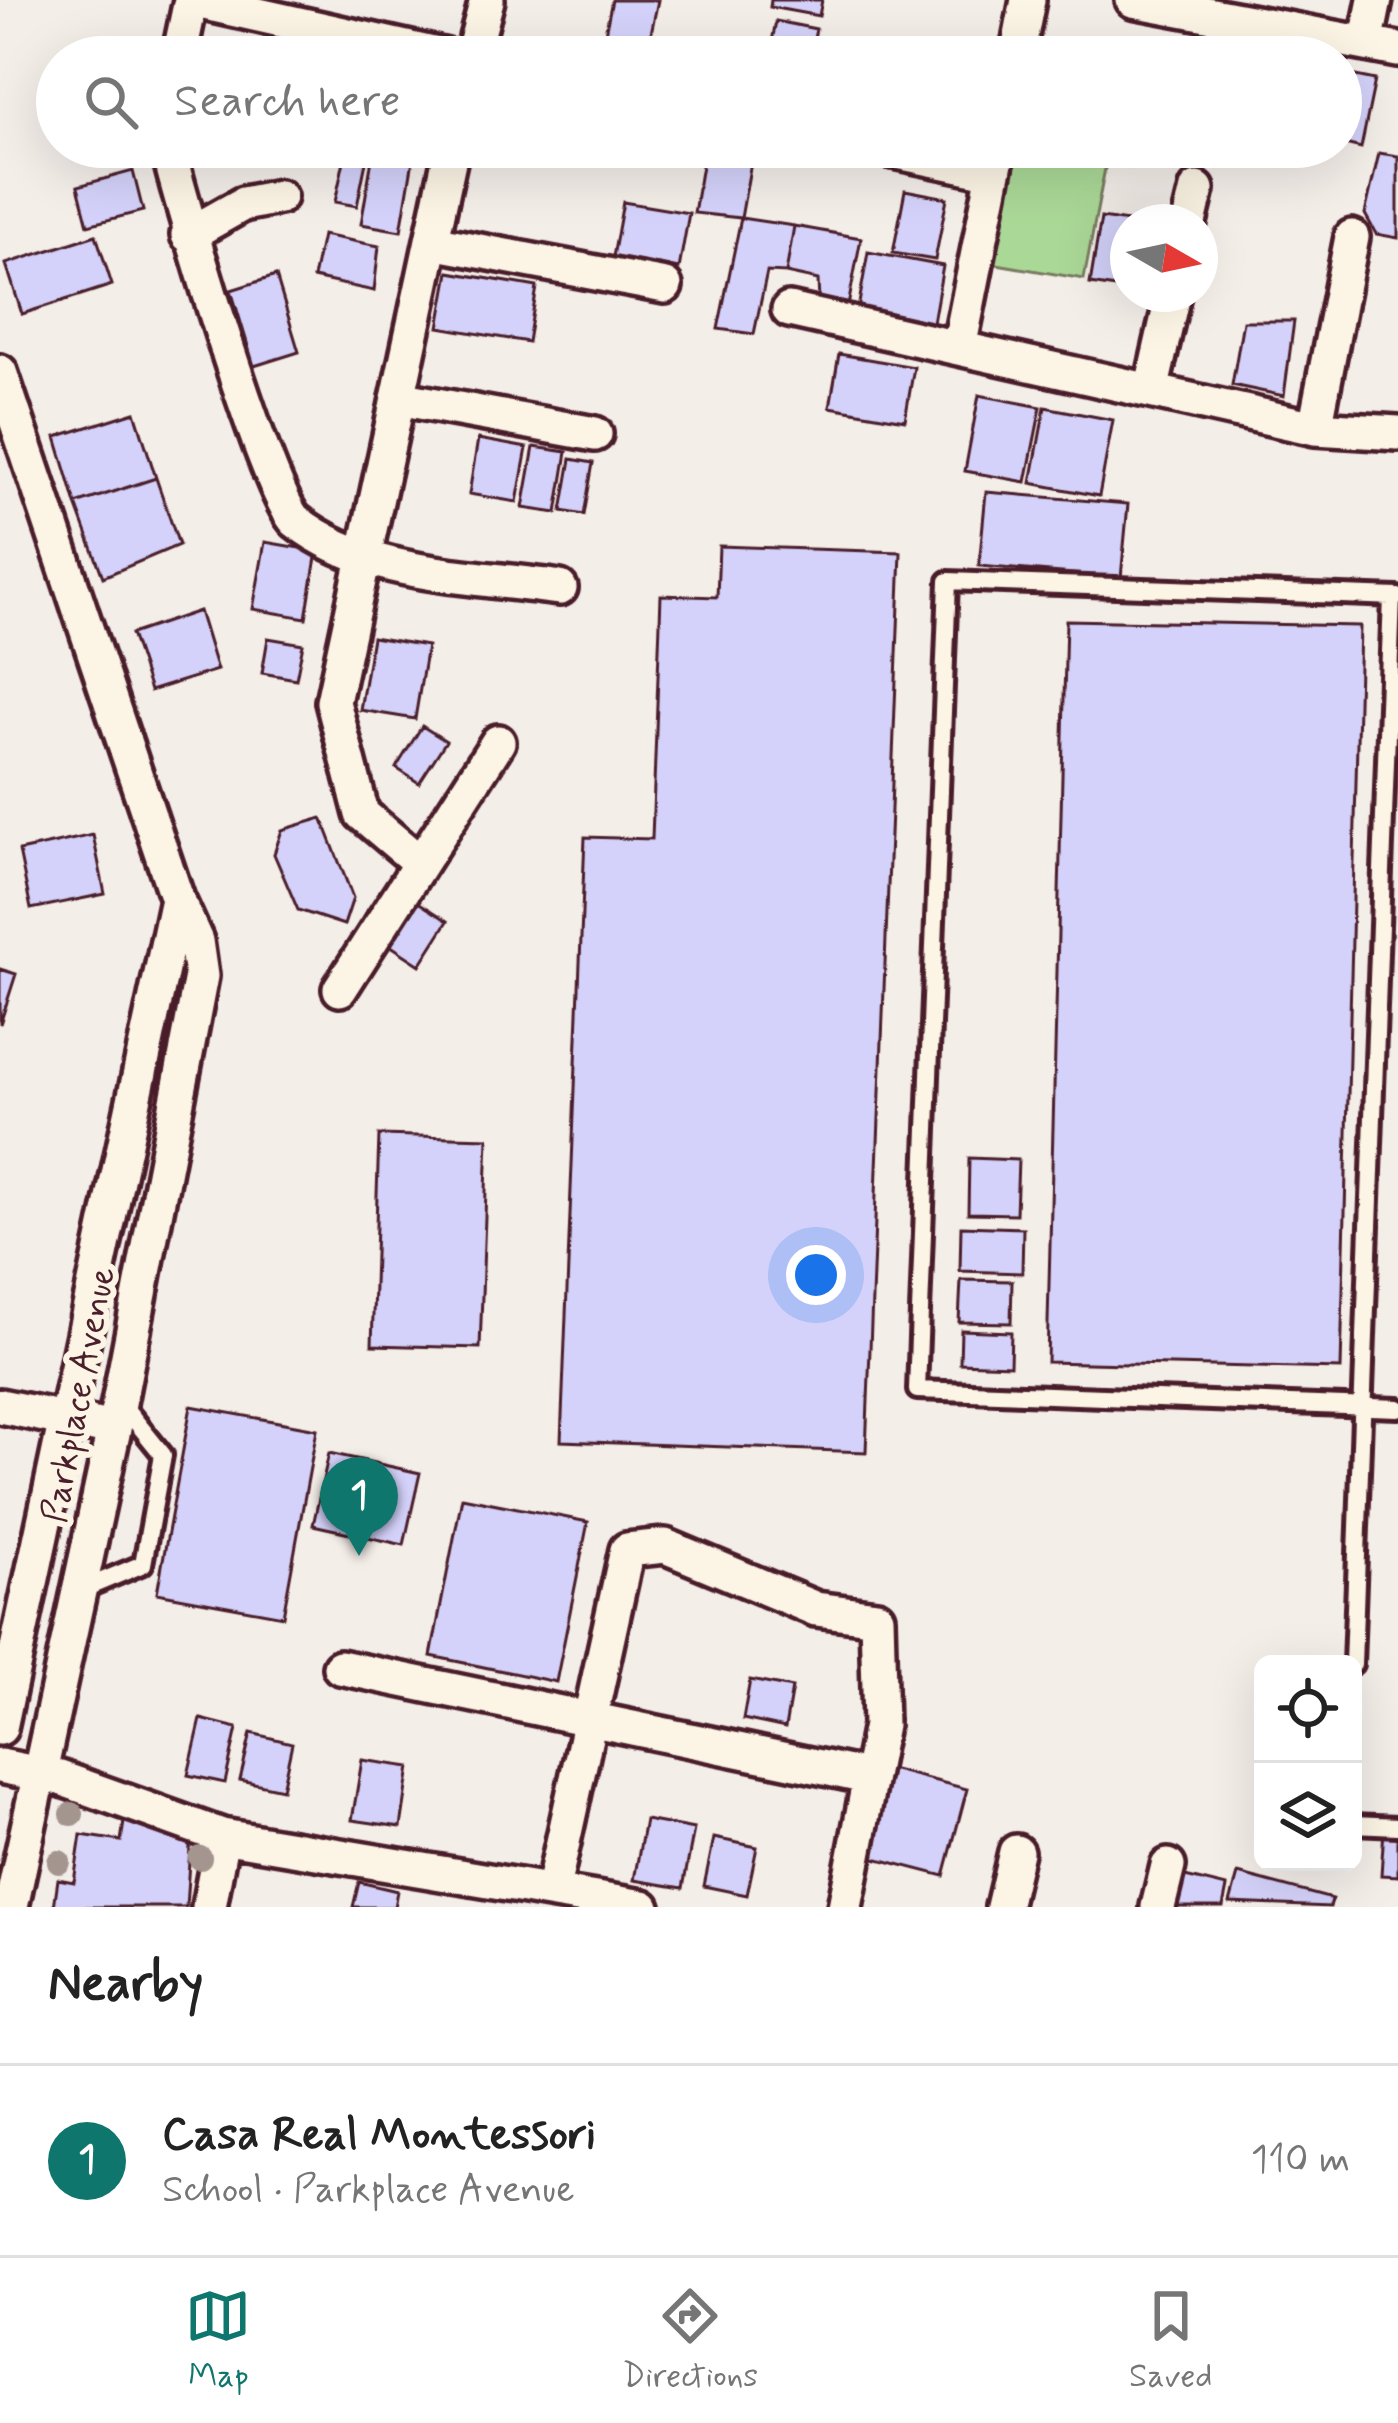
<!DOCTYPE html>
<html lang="en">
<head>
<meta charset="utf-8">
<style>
	body { margin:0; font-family:Mynerve,sans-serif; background:#f6f6f6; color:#222 }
	.controls { position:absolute; right:36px; bottom:36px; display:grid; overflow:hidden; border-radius:18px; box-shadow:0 12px 48px #0002 }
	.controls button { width:108px; height:108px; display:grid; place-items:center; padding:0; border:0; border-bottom:3px solid #e0e0e0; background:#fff; color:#222; font:60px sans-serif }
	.compass { position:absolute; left:1110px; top:204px; width:108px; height:108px; border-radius:50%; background:#fff; box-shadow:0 12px 48px #0002; rotate:99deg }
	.you { position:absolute; left:816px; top:1275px; width:42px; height:42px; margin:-30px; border:9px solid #fff; border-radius:50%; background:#1a73e8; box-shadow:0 0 0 18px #1a73e833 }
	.badge { display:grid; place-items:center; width:78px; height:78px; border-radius:50%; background:#0f766e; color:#fff; font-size:39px; font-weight:700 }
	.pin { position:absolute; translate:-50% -99px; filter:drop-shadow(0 3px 6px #0008) }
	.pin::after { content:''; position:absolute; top:63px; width:42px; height:36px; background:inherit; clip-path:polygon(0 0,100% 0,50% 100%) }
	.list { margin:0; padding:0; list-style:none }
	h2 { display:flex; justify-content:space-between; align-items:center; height:156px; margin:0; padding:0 48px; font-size:51px }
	h2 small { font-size:39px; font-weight:400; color:#767676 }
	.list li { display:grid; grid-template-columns:78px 1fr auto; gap:36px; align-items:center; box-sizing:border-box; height:192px; padding:0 48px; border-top:3px solid #e0e0e0 }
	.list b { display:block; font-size:45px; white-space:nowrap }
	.list p { margin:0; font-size:39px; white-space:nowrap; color:#767676 }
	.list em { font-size:39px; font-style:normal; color:#767676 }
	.icon { flex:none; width:66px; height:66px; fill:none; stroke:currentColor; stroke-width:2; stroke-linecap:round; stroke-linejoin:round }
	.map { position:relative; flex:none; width:1398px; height:1907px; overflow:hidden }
	.search { position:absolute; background:#fff; box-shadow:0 12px 48px #0002; left:36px; right:36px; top:36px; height:132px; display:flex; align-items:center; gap:30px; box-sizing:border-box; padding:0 42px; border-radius:66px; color:#767676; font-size:45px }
	.sheet { height:348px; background:#fff }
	nav { display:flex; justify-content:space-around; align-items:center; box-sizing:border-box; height:168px; border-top:3px solid #e0e0e0; background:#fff; font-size:33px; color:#767676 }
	nav a { display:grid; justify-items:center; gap:6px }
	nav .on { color:#0f766e }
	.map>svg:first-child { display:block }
	.green { fill:#aad897; stroke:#7a7c61; stroke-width:3 }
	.building { fill:#d4d2fa; stroke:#4a1f2b; stroke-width:3 }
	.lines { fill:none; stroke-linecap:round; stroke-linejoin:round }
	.service-casing { stroke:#4a1f2b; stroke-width:26 }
	.minor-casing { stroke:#4a1f2b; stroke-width:42 }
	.service { stroke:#fcf5e5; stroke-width:16 }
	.minor { stroke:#fcf5e5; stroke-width:33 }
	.tree { fill:#a4958f }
	.labels { text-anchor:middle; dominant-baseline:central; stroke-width:12; stroke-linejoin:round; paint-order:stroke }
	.street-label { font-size:36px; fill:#4a1f2b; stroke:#fcf5e5 }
</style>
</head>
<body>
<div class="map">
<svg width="1398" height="1907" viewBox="0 0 1398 1907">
	<rect width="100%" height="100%" fill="#f4eee9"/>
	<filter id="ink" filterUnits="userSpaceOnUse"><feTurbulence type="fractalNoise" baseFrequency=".00833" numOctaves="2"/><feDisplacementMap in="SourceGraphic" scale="24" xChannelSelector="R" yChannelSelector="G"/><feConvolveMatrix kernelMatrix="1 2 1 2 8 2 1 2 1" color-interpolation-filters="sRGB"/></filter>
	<g filter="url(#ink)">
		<path class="green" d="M 1015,147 L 1109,147 L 1084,279 L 991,263 Z"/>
		<path class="building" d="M 612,0 L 658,0 L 646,57 L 601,52 Z
			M 771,0 L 822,0 L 819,16 L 770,7 Z
			M 776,21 L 816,29 L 810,57 L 769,57 Z
			M 1341,73 L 1375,80 L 1361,148 L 1341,143 Z
			M 347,147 L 369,147 L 357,206 L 335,202 Z
			M 374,147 L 415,148 L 401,231 L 361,224 Z
			M 705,147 L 753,151 L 741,218 L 694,213 Z
			M 1379,153 L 1398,156 L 1398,238 L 1376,234 L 1365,214 Z
			M 133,171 L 143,211 L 88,225 L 78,186 Z
			M 905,190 L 947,198 L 935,260 L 893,253 Z
			M 623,202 L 689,213 L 679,269 L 613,257 Z
			M 741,218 L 794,226 L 786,273 L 767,272 L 754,334 L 718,329 Z
			M 1101,218 L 1128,222 L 1128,290 L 1090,284 Z
			M 794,226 L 861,238 L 848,306 L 819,302 L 818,280 L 786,273 Z
			M 96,235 L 112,285 L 22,314 L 6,264 Z
			M 322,235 L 379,246 L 374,291 L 313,278 Z
			M 868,252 L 943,266 L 932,328 L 857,315 Z
			M 449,272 L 537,287 L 528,342 L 439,327 Z
			M 276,276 L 299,352 L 254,366 L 231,290 Z
			M 1243,321 L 1294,321 L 1284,396 L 1232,385 Z
			M 839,354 L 914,367 L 905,420 L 830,407 Z
			M 979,395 L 1041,407 L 1026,482 L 965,471 Z
			M 1045,407 L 1113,420 L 1099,496 L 1031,483 Z
			M 135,412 L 156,478 L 76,504 L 56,437 Z
			M 478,439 L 527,448 L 517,502 L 469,494 Z
			M 534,447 L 567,452 L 557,513 L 523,508 Z
			M 571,459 L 593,463 L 584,515 L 562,511 Z
			M 156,478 L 179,545 L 103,577 L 76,504 Z
			M 986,492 L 1128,504 L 1121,578 L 979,566 Z
			M 265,542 L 317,551 L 306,618 L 253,609 Z
			M 719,546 L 901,552 L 866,1452 L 561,1441 L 585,837 L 652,839 L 661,595 L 717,597 Z
			M 199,611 L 217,670 L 150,691 L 131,634 Z
			M 1066,620 L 1360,626 L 1341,1369 L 1047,1362 Z
			M 372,637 L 427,646 L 415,719 L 360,710 Z
			M 268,638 L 303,644 L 296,679 L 262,673 Z
			M 422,726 L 446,741 L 419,783 L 396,768 Z
			M 322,818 L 353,898 L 344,925 L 298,910 L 274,854 L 282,830 Z
			M 93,835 L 105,894 L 31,909 L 19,851 Z
			M 407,895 L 448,921 L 420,965 L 379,938 Z
			M 0,969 L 16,974 L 0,1024 Z
			M 379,1135 L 488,1138 L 480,1348 L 372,1345 Z
			M 969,1158 L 1018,1160 L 1016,1214 L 968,1213 Z
			M 961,1226 L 1023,1228 L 1022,1273 L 960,1271 Z
			M 961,1280 L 1012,1281 L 1011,1323 L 959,1322 Z
			M 961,1330 L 1011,1332 L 1010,1365 L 960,1363 Z
			M 191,1406 L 317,1429 L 283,1616 L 157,1593 Z
			M 329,1453 L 420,1473 L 404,1545 L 313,1525 Z
			M 462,1497 L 588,1522 L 556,1682 L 431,1656 Z
			M 750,1680 L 792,1688 L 785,1728 L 743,1719 Z
			M 201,1719 L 237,1728 L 225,1783 L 188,1775 Z
			M 251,1733 L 292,1743 L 282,1789 L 240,1780 Z
			M 362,1760 L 410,1767 L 401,1827 L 352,1820 Z
			M 890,1769 L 967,1789 L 944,1876 L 867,1856 Z
			M 645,1820 L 694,1829 L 683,1888 L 634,1880 Z
			M 124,1822 L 191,1831 L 186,1907 L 54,1907 L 58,1879 L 74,1882 L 81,1835 L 121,1841 Z
			M 1384,1829 L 1398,1829 L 1398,1876 L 1381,1875 Z
			M 714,1838 L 757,1847 L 747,1895 L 704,1886 Z
			M 1238,1874 L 1332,1899 L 1330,1907 L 1230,1903 Z
			M 1181,1876 L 1227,1887 L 1223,1907 L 1173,1907 Z
			M 359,1882 L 397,1891 L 394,1907 L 353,1907 Z"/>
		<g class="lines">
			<g class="service-casing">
				<path id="service" d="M 1398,597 L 948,581 L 917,1390 L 1398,1408
					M 81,1590 L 143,1564 L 163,1455 L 121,1403
					M 1353,1664 L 1392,597
					M 1353,1824 L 1398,1826"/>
			</g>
			<g class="minor-casing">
				<path id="minor" d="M 191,0 L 447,57
					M 1133,0 L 1398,50
					M 1366,44 L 1375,0
					M 179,57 L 191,0
					M 472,57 L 487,0
					M 1017,57 L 1028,0
					M 168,147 C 178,196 270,501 296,521 C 368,578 472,575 560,588
					M 874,147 L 994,172
					M 1189,222 L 1197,189
					M 188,235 L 243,204 L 279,197
					M 432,242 L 665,286
					M 789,310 L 1315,428 L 1398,433
					M 959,348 L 999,147
					M 0,372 L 177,899 L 196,941 L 201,976 L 114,1429 L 11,1907
					M 1151,391 L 1173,294
					M 398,398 L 595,434
					M 1315,428 L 1352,237
					M 419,862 L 362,814 L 333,702 L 452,147
					M 340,989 L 498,742
					M 0,1406 L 114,1429
					M 340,1667 L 868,1777
					M 0,1728 L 177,899
					M 0,1766 L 60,1778 L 222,1836 L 643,1907
					M 553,1888 L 627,1550 L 665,1546 L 816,1609 L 877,1617 L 880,1725 L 845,1907
					M 209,1907 L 222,1836
					M 1003,1907 L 1016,1852
					M 1158,1907 L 1168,1866"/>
			</g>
			<use href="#service" class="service"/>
			<use href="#minor" class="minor"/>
		</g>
		<g class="tree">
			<circle cx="72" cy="1814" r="12"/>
			<circle cx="200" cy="1858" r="12"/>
			<circle cx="59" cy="1862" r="12"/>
		</g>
	</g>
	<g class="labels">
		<g class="street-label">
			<text transform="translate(80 1395) rotate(-79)">Parkplace Avenue</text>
		</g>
	</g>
</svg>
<div class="controls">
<button><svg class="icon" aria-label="locate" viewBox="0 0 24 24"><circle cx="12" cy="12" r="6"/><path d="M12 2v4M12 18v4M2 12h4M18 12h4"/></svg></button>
<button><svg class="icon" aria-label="layers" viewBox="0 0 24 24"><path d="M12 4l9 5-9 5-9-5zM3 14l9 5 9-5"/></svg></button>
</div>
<svg class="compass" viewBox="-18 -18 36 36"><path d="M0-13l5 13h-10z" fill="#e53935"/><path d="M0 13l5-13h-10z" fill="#767676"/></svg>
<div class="you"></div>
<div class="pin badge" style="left:359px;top:1556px">1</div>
<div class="search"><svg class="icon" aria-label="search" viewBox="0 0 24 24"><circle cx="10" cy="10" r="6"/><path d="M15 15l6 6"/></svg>Search here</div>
</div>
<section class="sheet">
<h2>Nearby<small></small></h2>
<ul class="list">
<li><span class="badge">1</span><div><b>Casa Real Montessori</b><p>School · Parkplace Avenue</p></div><em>110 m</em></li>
</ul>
</section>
<nav>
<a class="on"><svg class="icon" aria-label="map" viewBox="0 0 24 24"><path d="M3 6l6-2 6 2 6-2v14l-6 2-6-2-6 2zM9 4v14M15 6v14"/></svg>Map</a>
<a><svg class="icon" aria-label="directions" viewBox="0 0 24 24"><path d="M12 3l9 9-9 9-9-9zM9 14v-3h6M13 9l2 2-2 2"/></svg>Directions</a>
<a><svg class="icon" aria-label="saved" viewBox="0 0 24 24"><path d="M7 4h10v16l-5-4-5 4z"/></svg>Saved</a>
</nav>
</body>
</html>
